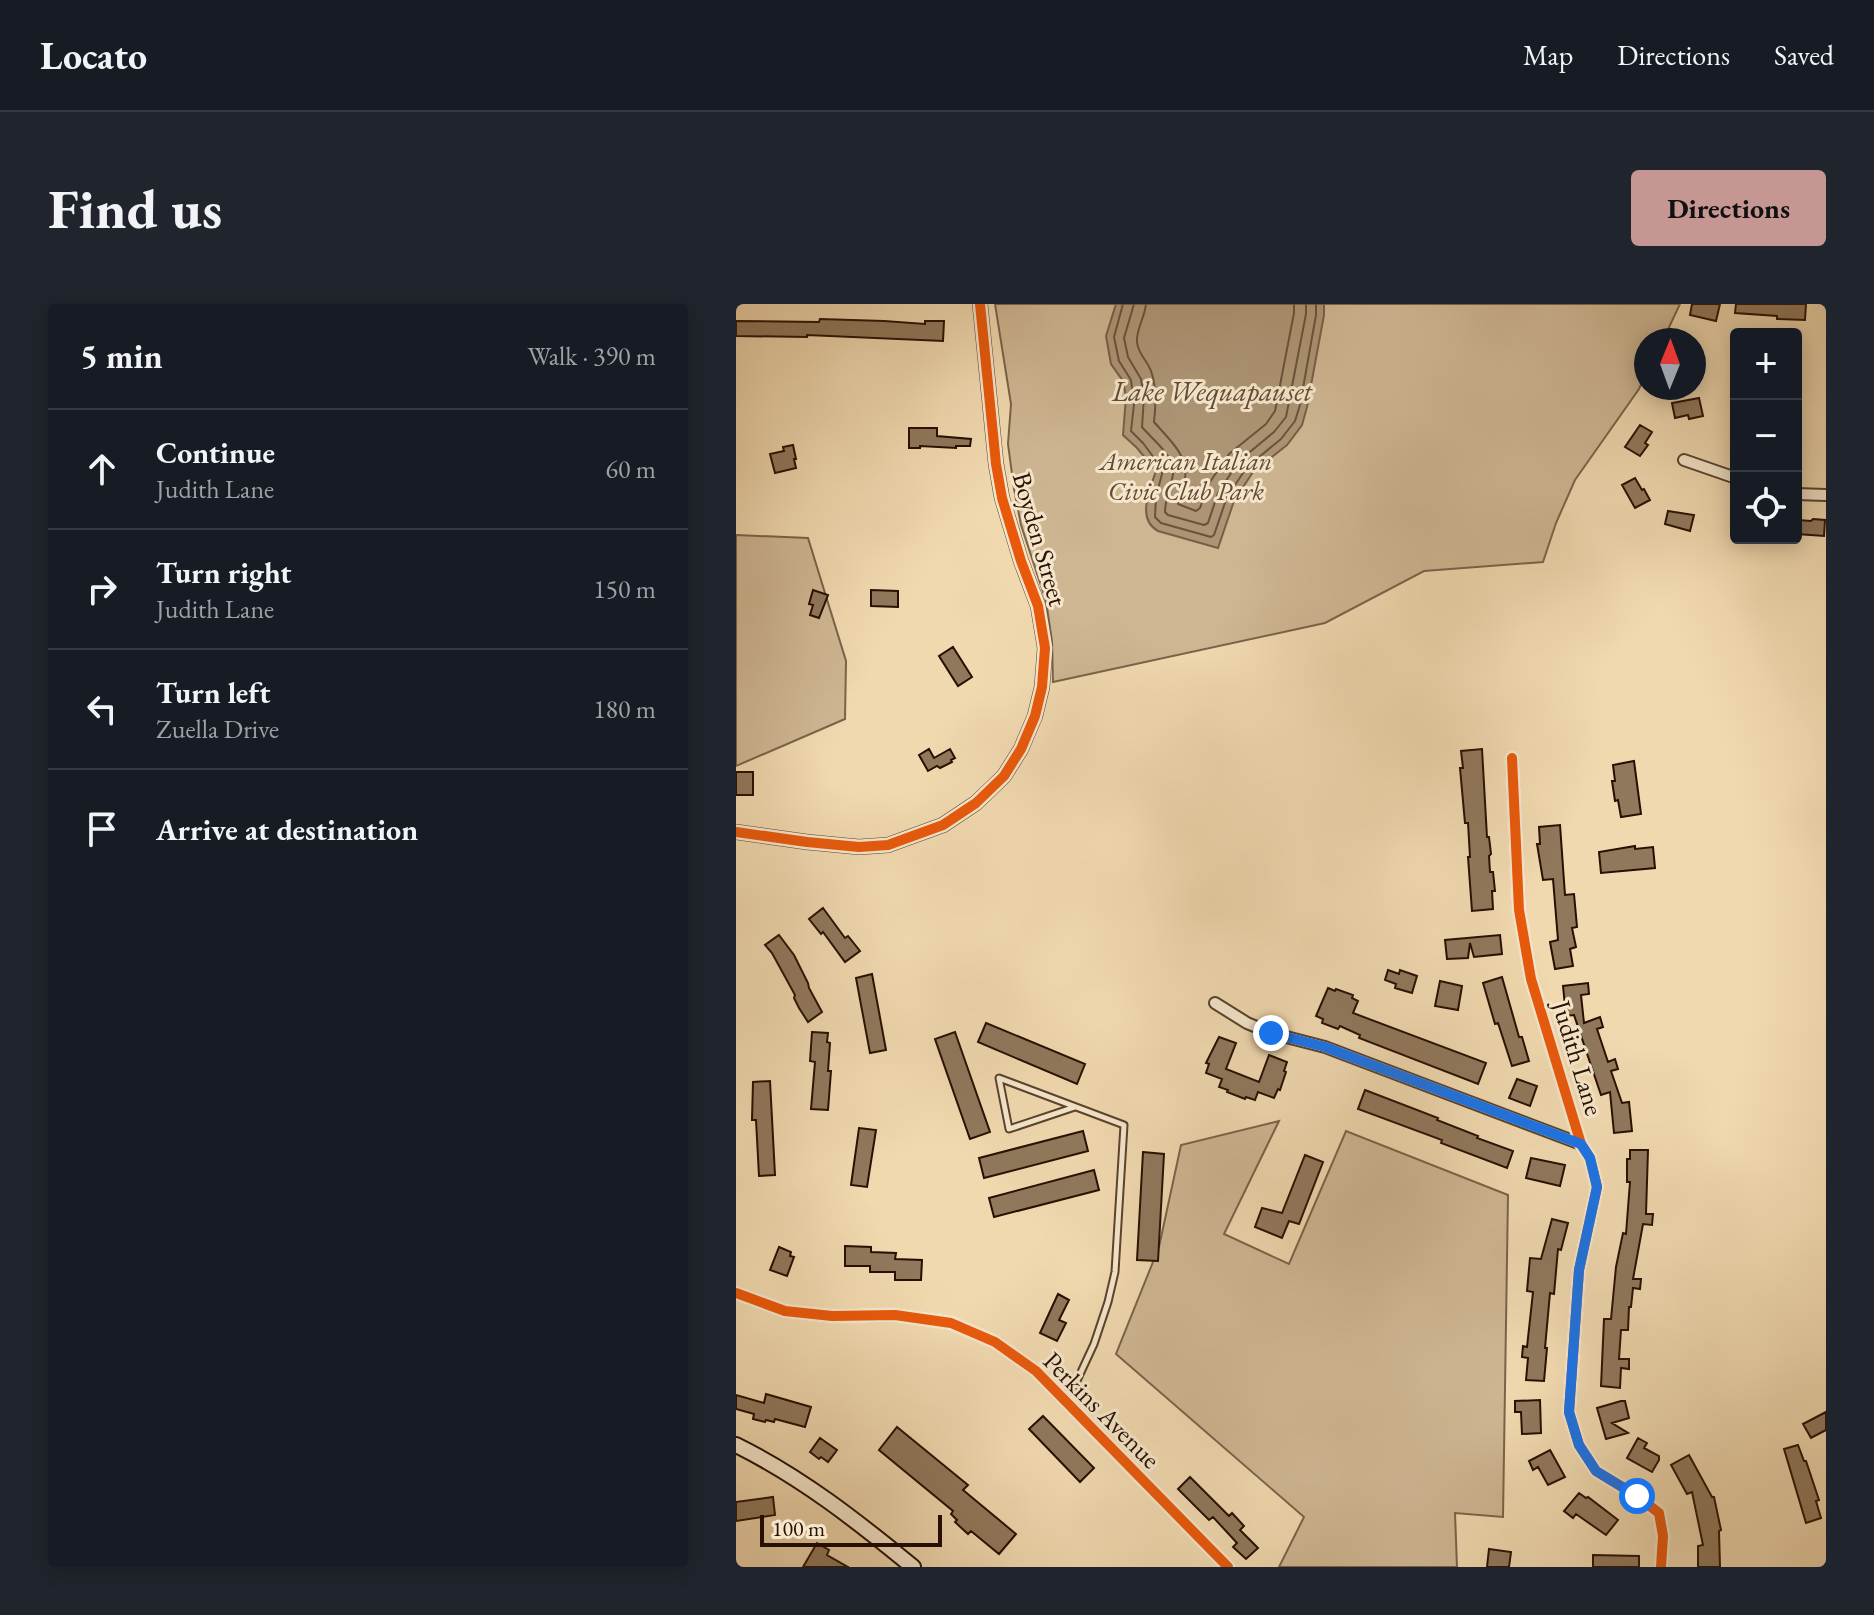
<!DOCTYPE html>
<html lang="en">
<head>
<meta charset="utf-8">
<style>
	body { margin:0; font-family:"EB Garamond",serif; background:#20242c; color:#f1f3f6 }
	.controls { position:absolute; right:24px; top:24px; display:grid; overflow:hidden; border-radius:8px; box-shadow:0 4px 20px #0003 }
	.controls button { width:72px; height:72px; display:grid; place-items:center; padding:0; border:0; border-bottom:2px solid #363941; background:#171b24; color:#f1f3f6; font:40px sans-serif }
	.compass { position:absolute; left:898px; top:24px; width:72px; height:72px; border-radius:50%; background:#171b24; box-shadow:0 4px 20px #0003; rotate:1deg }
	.scale { position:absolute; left:24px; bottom:20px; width:182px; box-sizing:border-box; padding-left:8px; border:4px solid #271002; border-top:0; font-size:22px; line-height:28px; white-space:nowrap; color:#271002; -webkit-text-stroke:6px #f5e6cb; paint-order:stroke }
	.stop { position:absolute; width:24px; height:24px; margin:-18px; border:6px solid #1a73e8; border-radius:50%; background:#fff }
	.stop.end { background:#1a73e8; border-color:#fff; box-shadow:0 2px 8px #0008 }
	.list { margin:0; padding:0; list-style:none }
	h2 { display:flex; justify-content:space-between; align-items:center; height:104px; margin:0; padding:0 32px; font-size:34px }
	h2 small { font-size:26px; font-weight:400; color:#9ea1a6 }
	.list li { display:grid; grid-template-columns:52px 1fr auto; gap:24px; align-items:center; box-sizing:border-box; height:120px; padding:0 32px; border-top:2px solid #363941 }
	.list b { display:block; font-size:30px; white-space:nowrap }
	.list p { margin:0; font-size:26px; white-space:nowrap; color:#9ea1a6 }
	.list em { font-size:26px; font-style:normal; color:#9ea1a6 }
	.icon { flex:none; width:44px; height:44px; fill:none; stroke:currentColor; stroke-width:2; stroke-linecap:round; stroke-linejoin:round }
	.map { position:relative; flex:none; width:1090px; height:1263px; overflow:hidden; border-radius:8px }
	header { display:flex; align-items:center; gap:48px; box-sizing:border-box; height:112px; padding:0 40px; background:#171b24; border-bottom:2px solid #363941 }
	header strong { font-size:38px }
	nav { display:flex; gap:44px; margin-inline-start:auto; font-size:28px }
	.intro { display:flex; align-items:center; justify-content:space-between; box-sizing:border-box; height:192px; padding:0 48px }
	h1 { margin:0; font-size:56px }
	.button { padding:20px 36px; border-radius:8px; background:#c59692; color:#111; font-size:28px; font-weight:700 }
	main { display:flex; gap:48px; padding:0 48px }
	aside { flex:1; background:#171b24; border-radius:8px; box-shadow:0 4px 20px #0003 }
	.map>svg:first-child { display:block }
	.green { fill:#ceb692; stroke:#7a634a; stroke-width:2 }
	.water { fill:#ac9474; stroke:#775f46; stroke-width:2 }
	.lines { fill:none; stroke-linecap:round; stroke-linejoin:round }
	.shore { stroke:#6a523b; stroke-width:2 }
	.building { fill:#90785c; stroke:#271002; stroke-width:2 }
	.service-casing { stroke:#59422d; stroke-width:9 }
	.minor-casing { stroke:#59422d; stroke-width:14 }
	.tertiary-casing { stroke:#59422d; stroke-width:16 }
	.secondary-casing { stroke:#271002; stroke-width:18 }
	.service { stroke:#f5e6cb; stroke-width:5 }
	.minor { stroke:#f5e6cb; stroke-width:10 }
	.tertiary { stroke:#f5e6cb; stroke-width:12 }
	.secondary { stroke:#f5e6cb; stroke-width:14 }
	.cycleway-casing { stroke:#f5e6cb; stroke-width:15 }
	.cycleway { stroke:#e8590c; stroke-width:10 }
	.route { stroke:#1a73e8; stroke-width:10 }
	.labels { text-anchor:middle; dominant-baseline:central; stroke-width:6; stroke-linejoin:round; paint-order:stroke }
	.park-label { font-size:26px; font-style:italic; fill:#614a34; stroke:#f5e6cb }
	.street-label { font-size:26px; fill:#271002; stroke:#f5e6cb }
	.water-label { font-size:28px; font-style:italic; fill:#634b35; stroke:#f5e6cb }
</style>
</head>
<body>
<header>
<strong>Locato</strong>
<nav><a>Map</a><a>Directions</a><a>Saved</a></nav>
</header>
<div class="intro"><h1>Find us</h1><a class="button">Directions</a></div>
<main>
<aside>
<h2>5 min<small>Walk · 390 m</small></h2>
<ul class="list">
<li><svg class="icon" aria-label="ahead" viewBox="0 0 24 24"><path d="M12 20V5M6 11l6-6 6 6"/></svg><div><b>Continue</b><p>Judith Lane</p></div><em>60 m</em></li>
<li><svg class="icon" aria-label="right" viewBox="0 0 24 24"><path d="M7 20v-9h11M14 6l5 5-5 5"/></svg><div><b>Turn right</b><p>Judith Lane</p></div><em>150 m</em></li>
<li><svg class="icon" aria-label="left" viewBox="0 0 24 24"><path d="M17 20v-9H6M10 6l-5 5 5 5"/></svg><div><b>Turn left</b><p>Zuella Drive</p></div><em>180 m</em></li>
<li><svg class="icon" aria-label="arrive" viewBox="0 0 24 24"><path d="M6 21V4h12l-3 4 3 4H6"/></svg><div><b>Arrive at destination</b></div></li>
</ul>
</aside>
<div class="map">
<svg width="1090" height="1263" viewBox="0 0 1090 1263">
	<rect width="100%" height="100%" fill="#f0d8af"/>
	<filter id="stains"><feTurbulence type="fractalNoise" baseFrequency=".0025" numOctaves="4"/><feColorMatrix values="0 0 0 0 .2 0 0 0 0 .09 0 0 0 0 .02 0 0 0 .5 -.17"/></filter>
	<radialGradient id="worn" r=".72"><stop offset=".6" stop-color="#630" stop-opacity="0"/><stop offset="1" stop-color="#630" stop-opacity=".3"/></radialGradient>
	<path class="green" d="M 259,0 L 944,0 L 927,36 L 910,36 L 910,70 L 903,85 L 839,176 L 820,219 L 807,258 L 688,267 L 589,319 L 317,378 L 316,337 L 310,297 L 285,221 L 278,185 L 272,140 L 275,100 Z
		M 0,231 L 72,234 L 110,357 L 109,415 L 0,462 Z
		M 543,817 L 488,930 L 553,960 L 610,827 L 772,891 L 767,1213 L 719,1209 L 721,1263 L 543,1263 L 568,1213 L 380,1050 L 423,943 L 445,841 Z"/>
	<path class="water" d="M 380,0 L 588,0 L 588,11 L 571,103 L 566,121 L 551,141 L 517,168 L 498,197 L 482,244 L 422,227 C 400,215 414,185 420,167 L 401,144 L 387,131 L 390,93 L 387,77 L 375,60 L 370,32 Z"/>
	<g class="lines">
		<path class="shore" d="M 387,0 L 378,33 L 383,57 L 395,76 L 398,100 L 395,127 L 407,139 L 427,166 L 420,193 L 419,213 L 425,219 L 475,233 L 478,231 L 491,193 L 511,163 L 545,135 L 559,117 L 564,101 L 580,11 L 580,0
			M 398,0 L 388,34 L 392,53 L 405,75 L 408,93 L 406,123 C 416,135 440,153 437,170 C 435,184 429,195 429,208 L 432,211 L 468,221 L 472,219 L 482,189 L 503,157 L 538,128 L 550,113 L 570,10 L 570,0
			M 410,0 C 409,13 400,25 401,38 C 402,50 411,56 415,67 C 421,83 420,101 418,118 C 432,134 453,152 449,174 C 447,183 443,191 442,200 L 460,207 L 464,204 L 472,181 L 493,150 L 530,120 L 539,107 L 558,9 L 558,0"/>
	</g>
	<path class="building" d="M 956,0 L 984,0 L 980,17 L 954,11 Z
		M 1000,0 L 1070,0 L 1069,16 L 1041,15 L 1041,12 L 999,9 Z
		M 84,15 L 148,17 L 189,20 L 189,17 L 208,17 L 207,37 L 71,31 L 71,33 L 0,32 L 0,17 L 83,18 Z
		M 963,94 L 967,112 L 953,115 L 952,111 L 939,114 L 936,99 Z
		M 904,121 L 916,128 L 909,139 L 912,141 L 904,152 L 889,143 Z
		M 173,124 L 201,124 L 201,132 L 235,135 L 234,142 L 220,142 L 220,144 L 184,142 L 184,144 L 173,144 Z
		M 57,141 L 60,155 L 58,155 L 60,164 L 39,169 L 34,150 L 48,147 L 47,143 Z
		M 899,174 L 906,186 L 908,185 L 914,196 L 899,204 L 886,181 Z
		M 932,207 L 958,211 L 954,227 L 929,220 Z
		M 1077,215 L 1089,216 L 1088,232 L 1061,230 L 1063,216 L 1075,217 Z
		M 77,286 L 92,291 L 83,314 L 74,311 L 77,301 L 73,300 Z
		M 135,286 L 162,287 L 162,303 L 135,302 Z
		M 217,343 L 236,373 L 222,382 L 203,352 Z
		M 193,445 L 198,454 L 214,445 L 219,454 L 215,456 L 216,458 L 204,464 L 201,462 L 192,467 L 183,451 Z
		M 746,445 L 751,533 L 753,533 L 755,550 L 753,552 L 754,568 L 757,568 L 759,587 L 756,587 L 757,605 L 736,607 L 732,553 L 734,553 L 732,519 L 729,519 L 724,464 L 727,464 L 725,447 Z
		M 898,457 L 905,510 L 885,513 L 882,496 L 879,497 L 876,477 L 879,477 L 877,461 Z
		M 0,468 L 17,468 L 17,491 L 0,491 Z
		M 824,521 L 829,591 L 838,590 L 841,623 L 836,624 L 840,643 L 834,645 L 837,662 L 819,665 L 814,638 L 822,636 L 817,575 L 807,576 L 801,540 L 804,540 L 803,523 Z
		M 899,542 L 899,545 L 917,543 L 919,564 L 865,569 L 863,548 Z
		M 87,604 L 109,634 L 112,632 L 124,647 L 109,658 L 87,628 L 85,630 L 73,615 Z
		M 43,631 L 58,651 L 72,679 L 73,684 L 86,708 L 72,718 L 63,704 L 58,694 L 59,691 L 36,649 L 29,641 Z
		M 764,631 L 766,650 L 738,653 L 734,639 L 732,654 L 711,655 L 709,636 Z
		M 652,666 L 663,670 L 664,666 L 681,672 L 676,689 L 659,684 L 660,680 L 649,676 Z
		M 136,670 L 150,746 L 134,749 L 120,674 Z
		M 766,673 L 783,733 L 786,733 L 793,757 L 776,762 L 762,719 L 759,720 L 747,679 Z
		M 704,677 L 726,682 L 722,706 L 699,702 Z
		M 852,679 L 853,690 L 845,691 L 848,719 L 864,713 L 867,723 L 861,725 L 872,758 L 879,755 L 882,765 L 875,767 L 886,799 L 893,798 L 896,827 L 878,829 L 874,788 L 865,791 L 838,711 L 830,712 L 827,682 Z
		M 592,684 L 599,687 L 600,685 L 617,691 L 616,694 L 622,697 L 617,709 L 750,759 L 742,780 L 623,734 L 624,731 L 604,722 L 602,725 L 586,719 L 587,715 L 580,712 Z
		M 250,719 L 349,760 L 341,780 L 242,738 Z
		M 76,728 L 92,729 L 91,738 L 94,739 L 92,767 L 95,767 L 92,806 L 75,805 L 79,758 L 74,757 Z
		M 219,728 L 254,828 L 234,835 L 199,735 Z
		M 483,733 L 500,739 L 490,765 L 523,778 L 533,751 L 551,758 L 548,767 L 550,768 L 544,786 L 542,785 L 538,794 L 522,788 L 519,796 L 510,793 L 509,795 L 491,788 L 492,786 L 483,783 L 486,775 L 470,769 L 473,760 L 470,759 Z
		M 781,775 L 801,782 L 794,802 L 773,794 Z
		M 34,777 L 39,871 L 23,872 L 20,816 L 16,816 L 17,778 Z
		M 629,786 L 702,814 L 701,816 L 742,832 L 741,834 L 777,847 L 771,864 L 705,839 L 706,836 L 622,805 Z
		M 123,824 L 140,826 L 131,883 L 115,881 Z
		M 347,827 L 352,847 L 248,874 L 243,854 Z
		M 894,846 L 912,846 L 910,910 L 917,910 L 916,921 L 907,920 L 897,975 L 905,975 L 904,985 L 897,984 L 895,1003 L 893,1003 L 892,1026 L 885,1026 L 883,1055 L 893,1055 L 893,1065 L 885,1064 L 884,1084 L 865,1082 L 868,1015 L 875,1015 L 880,963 L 887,929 L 890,930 L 894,878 L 891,878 L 891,855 L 894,855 Z
		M 407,848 L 428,850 L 422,957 L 401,956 Z
		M 569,851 L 587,858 L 563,920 L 553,917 L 546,934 L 519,923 L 526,904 L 546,909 Z
		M 795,854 L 829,861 L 824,882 L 790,874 Z
		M 358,866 L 363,886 L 258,913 L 253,894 Z
		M 816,915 L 832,919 L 825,946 L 822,945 L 818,990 L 814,989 L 809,1044 L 811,1044 L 808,1077 L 790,1076 L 792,1054 L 786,1053 L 787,1042 L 791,1043 L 797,988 L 791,987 L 794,954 L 805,955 Z
		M 109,942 L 135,943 L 135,948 L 160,949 L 159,955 L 186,956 L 185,976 L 159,976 L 159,968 L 134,968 L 134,962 L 109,962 Z
		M 43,943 L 55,948 L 54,952 L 58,953 L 51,972 L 34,966 Z
		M 322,990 L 333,996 L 323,1016 L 330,1019 L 321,1037 L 304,1029 Z
		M 30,1090 L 75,1103 L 69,1123 L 39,1115 L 38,1118 L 30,1116 L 29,1118 L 17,1115 L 18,1110 L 0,1105 L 0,1091 L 28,1099 Z
		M 804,1096 L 805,1129 L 786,1130 L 785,1108 L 779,1108 L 779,1097 Z
		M 885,1097 L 889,1097 L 893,1114 L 876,1119 L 892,1129 L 870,1135 L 861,1104 Z
		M 1090,1108 L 1090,1126 L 1075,1134 L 1067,1120 Z
		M 307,1112 L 358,1164 L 344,1178 L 293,1125 Z
		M 161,1123 L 232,1181 L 227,1186 L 280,1230 L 263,1250 L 235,1227 L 232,1230 L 219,1218 L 221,1216 L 215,1210 L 217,1207 L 143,1146 Z
		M 84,1134 L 101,1146 L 92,1158 L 85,1153 L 83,1155 L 74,1148 Z
		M 902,1134 L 911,1139 L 908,1144 L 923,1152 L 923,1156 L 916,1168 L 891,1154 Z
		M 1062,1141 L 1068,1157 L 1070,1157 L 1083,1196 L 1080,1197 L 1085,1214 L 1070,1219 L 1048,1145 Z
		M 814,1146 L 829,1173 L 812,1181 L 802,1163 L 797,1166 L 793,1157 Z
		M 953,1151 L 976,1193 L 978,1193 L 985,1226 L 983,1227 L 984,1263 L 962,1263 L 962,1242 L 967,1241 L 956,1188 L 951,1190 L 935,1161 Z
		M 454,1173 L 493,1212 L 496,1209 L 508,1222 L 504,1226 L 522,1244 L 510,1255 L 497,1243 L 501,1239 L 477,1213 L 473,1216 L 442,1185 Z
		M 843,1189 L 850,1194 L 852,1193 L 882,1216 L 870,1231 L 840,1210 L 837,1214 L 828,1207 Z
		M 37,1193 L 39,1211 L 0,1217 L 0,1198 Z
		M 81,1239 L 93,1246 L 91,1251 L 112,1263 L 67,1263 Z
		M 753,1245 L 775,1248 L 773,1263 L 751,1263 Z
		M 857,1251 L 903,1252 L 903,1263 L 857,1263 Z"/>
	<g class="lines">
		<g class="service-casing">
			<path id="service" d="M 327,1093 L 339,1081 L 358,1040 L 372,998 L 379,968 L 388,821 L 263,774 L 273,825 L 339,803"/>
		</g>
		<g class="minor-casing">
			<path id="minor" d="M 948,156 L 1000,174
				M 1060,190 L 1090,191
				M 776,454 L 783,606 L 795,675 L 845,840 L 854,854 L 861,883 L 843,966 L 833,1108 L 843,1141 L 860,1167 L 901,1192 L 923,1209 L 927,1232 L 925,1263
				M 479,699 L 511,719 L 535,729 L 589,743 L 845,840
				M 0,989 L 49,1007 L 96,1012 L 159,1011 L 215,1019 L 259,1038 L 300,1067 L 492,1263"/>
		</g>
		<g class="tertiary-casing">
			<path id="tertiary" d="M 0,528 L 71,538 L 123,543 L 152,541 L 207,521 L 240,499 L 268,472 L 285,445 L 299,412 L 306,383 L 309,344 L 302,302 L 285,257 L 266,194 L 260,160 L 244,0"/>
		</g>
		<g class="secondary-casing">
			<path id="secondary" d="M 0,1141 C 65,1173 121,1217 177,1263"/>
		</g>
		<use href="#service" class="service"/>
		<use href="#minor" class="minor"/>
		<use href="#tertiary" class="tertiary"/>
		<use href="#secondary" class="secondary"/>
		<g class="cycleway-casing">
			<path id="cycleway" d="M 776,454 L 783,606 L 795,675 L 845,840 L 854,854 L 861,883 L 843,966 L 833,1108 L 843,1141 L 860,1167 L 901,1192 L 923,1209 L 927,1232 L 925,1263
				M 0,528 L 71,538 L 123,543 L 152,541 L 207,521 L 240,499 L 268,472 L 285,445 L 299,412 L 306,383 L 309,344 L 302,302 L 285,257 L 266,194 L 260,160 L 244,0
				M 0,989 L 49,1007 L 96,1012 L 159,1011 L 215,1019 L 259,1038 L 300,1067 L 492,1263"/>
		</g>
		<use href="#cycleway" class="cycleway"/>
	</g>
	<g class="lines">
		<path class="route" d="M 535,729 L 589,743 L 845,840 L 854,854 L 861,883 L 843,966 L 833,1108 L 843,1141 L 860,1167 L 901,1192"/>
	</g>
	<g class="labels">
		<g class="park-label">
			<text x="450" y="157">American Italian<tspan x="450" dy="30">Civic Club Park</tspan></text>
		</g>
		<g class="street-label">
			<text transform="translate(304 235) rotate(74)">Boyden Street</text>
			<text transform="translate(842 754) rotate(73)">Judith Lane</text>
			<text transform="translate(366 1106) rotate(45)">Perkins Avenue</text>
		</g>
		<g class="water-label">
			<text x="476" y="87">Lake Wequapauset</text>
		</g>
	</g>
	<rect width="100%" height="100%" filter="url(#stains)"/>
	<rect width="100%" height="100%" fill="url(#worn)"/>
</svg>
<div class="controls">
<button>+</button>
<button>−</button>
<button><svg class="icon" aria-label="locate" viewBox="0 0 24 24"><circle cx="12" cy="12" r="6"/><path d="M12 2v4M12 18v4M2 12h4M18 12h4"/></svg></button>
</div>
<svg class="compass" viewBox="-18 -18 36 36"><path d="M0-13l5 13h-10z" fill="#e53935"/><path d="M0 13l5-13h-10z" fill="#9ea1a6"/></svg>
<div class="scale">100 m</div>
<div class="stop" style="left:901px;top:1192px"></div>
<div class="stop end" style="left:535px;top:729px"></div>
</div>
</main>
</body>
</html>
